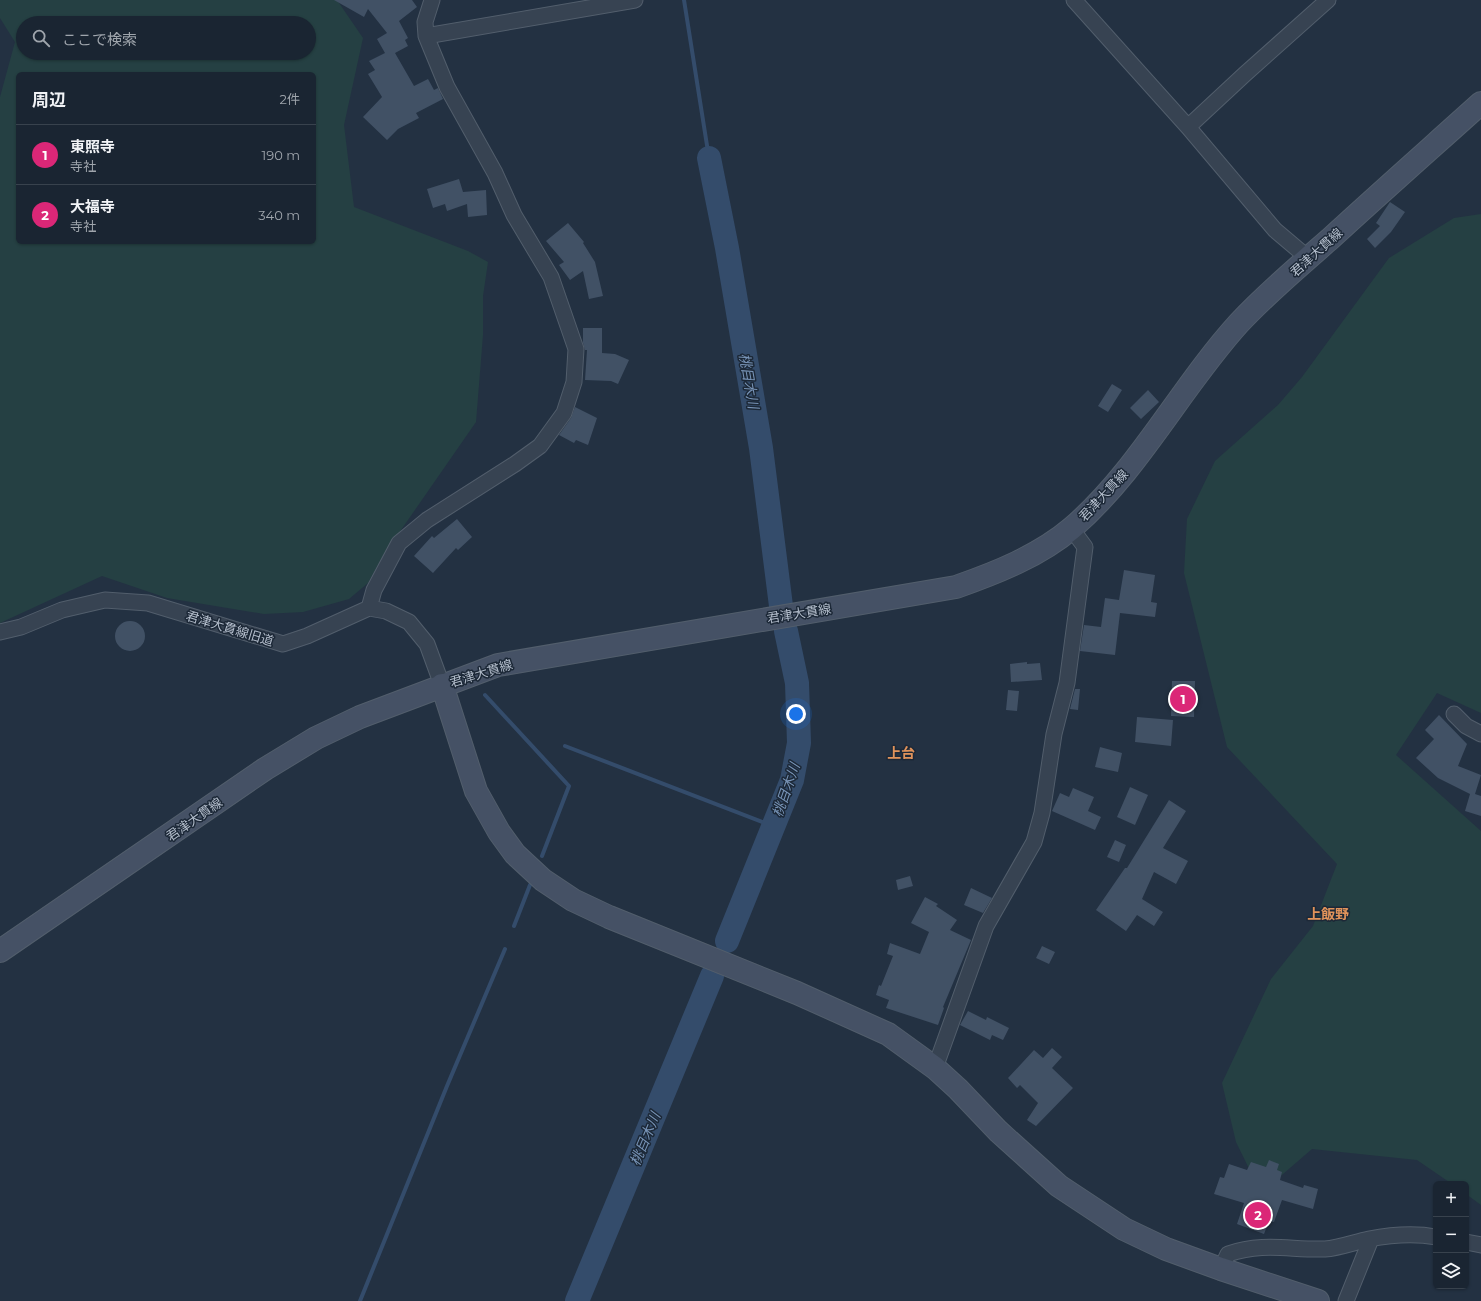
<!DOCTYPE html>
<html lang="ja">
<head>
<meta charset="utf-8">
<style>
	body { margin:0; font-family:Montserrat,"Noto Sans JP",sans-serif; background:#27313e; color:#f1f3f6 }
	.controls { position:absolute; right:12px; bottom:12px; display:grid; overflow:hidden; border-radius:6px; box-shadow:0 1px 3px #0004 }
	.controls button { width:36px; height:36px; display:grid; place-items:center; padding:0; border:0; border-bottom:1px solid #38424d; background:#1a2532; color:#f1f3f6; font:20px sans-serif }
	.you { position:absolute; left:796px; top:714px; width:14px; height:14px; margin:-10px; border:3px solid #fff; border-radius:50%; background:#1a73e8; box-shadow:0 0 0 6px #1a73e833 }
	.badge { display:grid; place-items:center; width:26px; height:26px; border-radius:50%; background:#db2777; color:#fff; font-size:13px; font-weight:700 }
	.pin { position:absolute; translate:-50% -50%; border:2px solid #fff; box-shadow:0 1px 4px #0006 }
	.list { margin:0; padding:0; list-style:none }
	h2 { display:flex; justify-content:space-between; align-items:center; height:52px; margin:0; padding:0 16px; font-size:17px }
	h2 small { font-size:13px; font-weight:400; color:#9fa5ac }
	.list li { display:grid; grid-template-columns:26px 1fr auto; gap:12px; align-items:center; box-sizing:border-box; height:60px; padding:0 16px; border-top:1px solid #38424d }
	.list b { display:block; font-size:15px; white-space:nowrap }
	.list p { margin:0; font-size:13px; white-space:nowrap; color:#9fa5ac }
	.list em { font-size:13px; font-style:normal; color:#9fa5ac }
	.icon { flex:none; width:22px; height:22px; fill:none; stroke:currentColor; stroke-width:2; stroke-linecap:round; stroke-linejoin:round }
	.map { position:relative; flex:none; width:1481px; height:1301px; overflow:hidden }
	.search { position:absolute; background:#1a2532; box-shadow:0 1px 3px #0004; left:16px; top:16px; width:300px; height:44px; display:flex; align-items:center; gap:10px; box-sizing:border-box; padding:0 14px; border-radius:22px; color:#9fa5ac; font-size:15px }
	.panel { position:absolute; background:#1a2532; box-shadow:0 1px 3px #0004; left:16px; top:72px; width:300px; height:172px; border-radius:6px }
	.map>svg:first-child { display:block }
	.green { fill:#254043; fill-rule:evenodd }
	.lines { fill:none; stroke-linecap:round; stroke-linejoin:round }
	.stream { stroke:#344c6b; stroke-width:4 }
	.river { stroke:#344c6b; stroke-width:24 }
	.building { fill:#415165 }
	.street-casing { stroke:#525e6c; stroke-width:17 }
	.secondary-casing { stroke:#525e6c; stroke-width:24 }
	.street { stroke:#374352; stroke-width:15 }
	.secondary { stroke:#455165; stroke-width:22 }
	.labels { text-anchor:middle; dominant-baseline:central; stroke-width:3; stroke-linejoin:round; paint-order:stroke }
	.street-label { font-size:13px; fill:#b4becc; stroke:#1c2837 }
	.water-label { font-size:14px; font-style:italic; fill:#7894b7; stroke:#1c2837 }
	.neighbourhood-label { font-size:14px; font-weight:bold; fill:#e0935b; stroke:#1c2837 }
</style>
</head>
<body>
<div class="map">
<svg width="1481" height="1301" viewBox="0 0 1481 1301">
	<rect width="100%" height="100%" fill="#233142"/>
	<path class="green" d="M 0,0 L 337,0 L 363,38 L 344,125 L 354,207 L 468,251 L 488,262 L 483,296 L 483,335 L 476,422 L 383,556 L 368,583 L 349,599 L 303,612 L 264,614 L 167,598 L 102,576 L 0,623 L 0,97 L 15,42 L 0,18 ZM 23,23 L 309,23 L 309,53 L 23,53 ZM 18,74 L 314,74 L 314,242 L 18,242 Z
		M 1481,214 L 1481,713 L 1437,693 L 1396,755 L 1481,831 L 1481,1205 L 1466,1194 L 1466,1184 L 1452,1184 L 1417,1160 L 1312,1149 L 1261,1193 L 1236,1142 L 1222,1083 L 1271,979 L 1313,926 L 1337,864 L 1227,747 L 1184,573 L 1187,519 L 1215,461 L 1278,405 L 1302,377 L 1389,258 L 1454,218 Z"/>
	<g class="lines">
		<path class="stream" d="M 684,0 L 709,158
			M 485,695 L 569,786 L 542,856
			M 565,746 L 773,826
			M 514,926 L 530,885
			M 360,1301 L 447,1086 L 505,949"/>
		<path class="river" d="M 709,158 L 727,248 L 761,448 L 781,606
			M 727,941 L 792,780 L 799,743 L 797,683 L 786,631
			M 577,1301 L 712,976"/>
	</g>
	<path class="building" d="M 334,0 L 412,0 L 417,7 L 399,21 L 408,38 L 405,40 L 408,46 L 395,53 L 414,86 L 428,79 L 434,90 L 438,88 L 443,99 L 416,113 L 419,118 L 398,129 L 387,140 L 363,117 L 382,97 L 368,74 L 375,70 L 369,61 L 385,53 L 377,39 L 387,33 L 368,9 L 364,17 Z
		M 459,179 L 463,192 L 486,190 L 487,215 L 468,217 L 467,204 L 447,211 L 445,204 L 433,208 L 427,189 Z
		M 1390,202 L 1405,212 L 1391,232 L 1375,248 L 1367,239 L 1380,226 L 1376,223 Z
		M 568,223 L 584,242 L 583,243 L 595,262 L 603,296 L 589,299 L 583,271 L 570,280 L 559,265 L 564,262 L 546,241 Z
		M 583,328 L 602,328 L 602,353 L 615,354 L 629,360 L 618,384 L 611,381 L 585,380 L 587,350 L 585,350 L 583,343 Z
		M 1112,384 L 1122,390 L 1108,412 L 1098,406 Z
		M 1148,390 L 1159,402 L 1141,419 L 1130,408 Z
		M 575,407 L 597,418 L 588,445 L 576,440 L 574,443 L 559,435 L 571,418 Z
		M 457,519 L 472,537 L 458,550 L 456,548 L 433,573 L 414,556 L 432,536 L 434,538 Z
		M 1124,570 L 1155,575 L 1151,602 L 1157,603 L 1155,617 L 1120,613 L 1115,655 L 1080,651 L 1084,625 L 1101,627 L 1105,598 L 1119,600 Z
		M115 636a15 15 0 1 1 30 0a15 15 0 1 1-30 0Z
		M 1027,662 L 1027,664 L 1040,663 L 1042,680 L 1011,682 L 1010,664 Z
		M 1172,681 L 1195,681 L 1194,717 L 1171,716 Z
		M 1075,689 L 1080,689 L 1078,710 L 1070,709 Z
		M 1008,690 L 1019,691 L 1017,711 L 1006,710 Z
		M 1439,715 L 1467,744 L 1458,766 L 1481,775 L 1475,794 L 1481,796 L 1481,816 L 1465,811 L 1470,794 L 1438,778 L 1416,758 L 1434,739 L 1425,730 Z
		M 1137,717 L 1173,720 L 1171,746 L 1135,742 Z
		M 1100,747 L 1122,753 L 1118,772 L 1095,767 Z
		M 1130,787 L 1148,795 L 1135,825 L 1117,817 Z
		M 1073,788 L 1094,797 L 1088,811 L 1101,817 L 1095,830 L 1052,811 L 1060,793 L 1069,797 Z
		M 1169,800 L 1186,811 L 1163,848 L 1188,861 L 1176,884 L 1154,872 L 1142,899 L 1163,912 L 1154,926 L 1137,915 L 1126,931 L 1096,910 L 1125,868 L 1127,868 Z
		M 1115,840 L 1126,845 L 1119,862 L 1107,857 Z
		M 910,876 L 913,886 L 898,890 L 896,880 Z
		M 971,888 L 992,898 L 983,913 L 964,905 Z
		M 925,897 L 938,904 L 936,906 L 957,920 L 950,930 L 971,940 L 943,1007 L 944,1008 L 938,1025 L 886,1008 L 889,1000 L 876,995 L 879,985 L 881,986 L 893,956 L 887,954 L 890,943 L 920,954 L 929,932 L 911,923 Z
		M 1042,946 L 1055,952 L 1049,964 L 1036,958 Z
		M 968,1011 L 986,1020 L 987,1017 L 1009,1028 L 1003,1040 L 992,1035 L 990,1040 L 960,1025 Z
		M 1052,1048 L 1062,1057 L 1052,1068 L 1073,1088 L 1036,1126 L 1027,1120 L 1038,1103 L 1020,1085 L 1017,1088 L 1008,1078 L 1034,1050 L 1043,1058 Z
		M 1269,1160 L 1279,1164 L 1277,1170 L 1282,1172 L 1280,1180 L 1303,1188 L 1304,1185 L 1318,1189 L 1313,1209 L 1282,1200 L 1274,1222 L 1269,1221 L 1264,1234 L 1237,1224 L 1244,1203 L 1214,1194 L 1220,1177 L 1224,1178 L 1229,1164 L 1247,1170 L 1251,1162 L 1266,1167 Z"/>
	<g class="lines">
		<g class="street-casing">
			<path id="street" d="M 1074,0 L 1188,127 L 1275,230 L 1308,258
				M 426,36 L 635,0
				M 1188,127 L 1245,74 L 1328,0
				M 369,608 L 374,590 L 399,543 L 427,520 L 515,464 L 540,446 L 564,413 L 574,382 L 576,349 L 551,277 L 514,215 L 495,173 L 447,87 L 426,36 L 425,22 L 432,0
				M 0,632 L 21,627 L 62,610 L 105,600 L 148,603 L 283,644 L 307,636 L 369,608 L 386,611 L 409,622 L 427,644 L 442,685
				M 1454,714 L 1466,726 L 1481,734
				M 935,1068 L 986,926 L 1034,842 L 1042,813 L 1054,734 L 1067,683 L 1085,547 L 1071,528
				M 1466,1242 L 1481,1245
				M 1221,1269 L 1228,1254 C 1264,1242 1289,1250 1325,1249 C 1339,1248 1355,1242 1369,1239 C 1390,1235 1415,1233 1436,1237
				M 1346,1301 L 1371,1239"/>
		</g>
		<g class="secondary-casing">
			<path id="secondary" d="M 442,685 L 476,791 L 499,832 L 515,854 L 543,880 L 573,900 L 609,917 L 797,993 L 888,1034 L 935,1068 L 958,1089 L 998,1131 L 1059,1186 L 1124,1229 L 1166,1249 L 1221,1269 L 1318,1301
				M 0,951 L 265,769 L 316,738 L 360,717 L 498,665 L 956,587 C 996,573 1039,556 1072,528 C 1139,470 1180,388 1239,323 C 1267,293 1299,266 1330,239 C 1380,193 1431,148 1481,103"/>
		</g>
		<use href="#street" class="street"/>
		<use href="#secondary" class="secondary"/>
	</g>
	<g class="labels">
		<g class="street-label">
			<text transform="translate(1316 252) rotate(-42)">君津大貫線</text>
			<text transform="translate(1103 495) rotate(-47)">君津大貫線</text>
			<text transform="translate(799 613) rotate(-9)">君津大貫線</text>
			<text transform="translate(230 628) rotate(17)">君津大貫線旧道</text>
			<text transform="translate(481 673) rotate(-17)">君津大貫線</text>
			<text transform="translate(194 819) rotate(-35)">君津大貫線</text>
		</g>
		<g class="water-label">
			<text transform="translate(749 381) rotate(80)">桃目木川</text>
			<text transform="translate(786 790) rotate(-71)">桃目木川</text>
			<text transform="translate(645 1139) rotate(-67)">桃目木川</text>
		</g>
		<g class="neighbourhood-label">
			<text x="901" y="753">上台</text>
			<text x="1328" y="914">上飯野</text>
		</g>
	</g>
</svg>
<div class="controls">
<button>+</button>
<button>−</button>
<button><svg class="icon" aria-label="layers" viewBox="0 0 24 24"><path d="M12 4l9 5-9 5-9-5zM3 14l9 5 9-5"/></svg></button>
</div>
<div class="you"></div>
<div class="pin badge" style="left:1183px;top:699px">1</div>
<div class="pin badge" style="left:1258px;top:1215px">2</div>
<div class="search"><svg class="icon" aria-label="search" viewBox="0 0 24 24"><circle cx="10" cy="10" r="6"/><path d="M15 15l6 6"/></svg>ここで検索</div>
<section class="panel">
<h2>周辺<small>2件</small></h2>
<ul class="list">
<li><span class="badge">1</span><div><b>東照寺</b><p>寺社</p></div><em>190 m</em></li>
<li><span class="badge">2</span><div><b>大福寺</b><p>寺社</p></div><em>340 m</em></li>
</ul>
</section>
</div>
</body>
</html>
